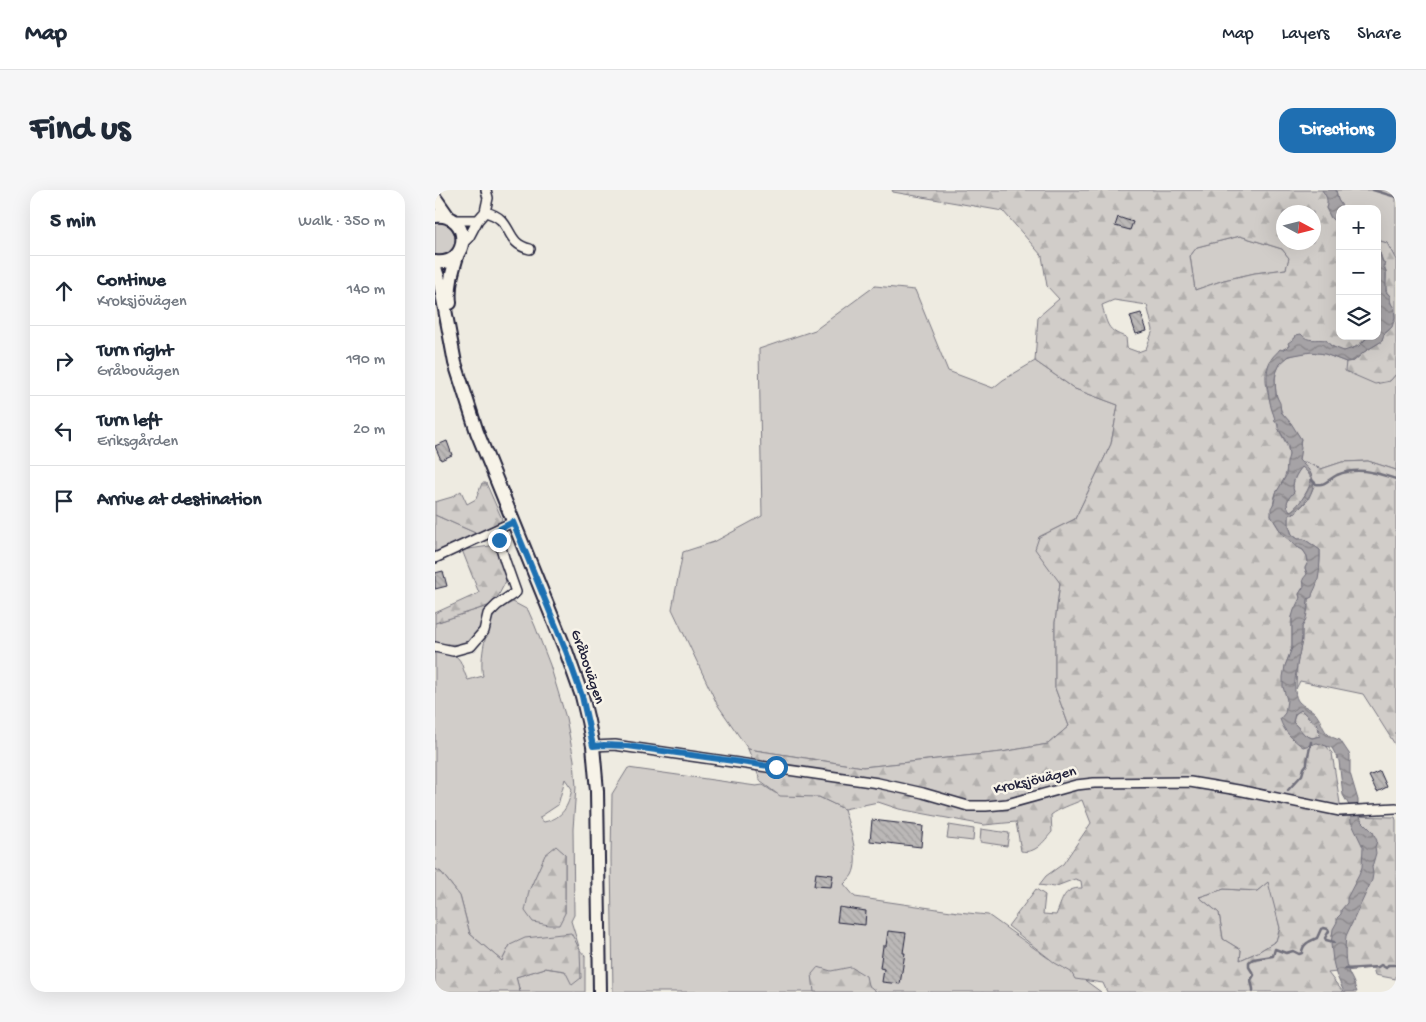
<!DOCTYPE html>
<html lang="en">
<head>
<meta charset="utf-8">
<style>
	body { margin:0; font-family:"Gochi Hand",sans-serif; background:#f6f6f7; color:#1f2937 }
	.controls { position:absolute; right:15px; top:15px; display:grid; overflow:hidden; border-radius:10px; box-shadow:0 5px 20px #0002 }
	.controls button { width:45px; height:45px; display:grid; place-items:center; padding:0; border:0; border-bottom:1px solid #e0e1e3; background:#fff; color:#1f2937; font:25px sans-serif }
	.compass { position:absolute; left:841px; top:15px; width:45px; height:45px; border-radius:50%; background:#fff; box-shadow:0 5px 20px #0002; rotate:97deg }
	.stop { position:absolute; width:15px; height:15px; margin:-11px; border:4px solid #1f6fb2; border-radius:50%; background:#fff }
	.stop.end { background:#1f6fb2; border-color:#fff; box-shadow:0 1px 5px #0008 }
	.list { margin:0; padding:0; list-style:none }
	h2 { display:flex; justify-content:space-between; align-items:center; height:65px; margin:0; padding:0 20px; font-size:21px }
	h2 small { font-size:16px; font-weight:400; color:#747a83 }
	.list li { display:grid; grid-template-columns:32px 1fr auto; gap:15px; align-items:center; box-sizing:border-box; height:70px; padding:0 20px; border-top:1px solid #e0e1e3 }
	.list b { display:block; font-size:19px; white-space:nowrap }
	.list p { margin:0; font-size:16px; white-space:nowrap; color:#747a83 }
	.list em { font-size:16px; font-style:normal; color:#747a83 }
	.icon { flex:none; width:28px; height:28px; fill:none; stroke:currentColor; stroke-width:2; stroke-linecap:round; stroke-linejoin:round }
	.map { position:relative; flex:none; width:961px; height:802px; overflow:hidden; border-radius:15px }
	header { display:flex; align-items:center; gap:30px; box-sizing:border-box; height:70px; padding:0 25px; background:#fff; border-bottom:1px solid #e0e1e3 }
	header strong { font-size:24px }
	nav { display:flex; gap:28px; margin-inline-start:auto; font-size:18px }
	.intro { display:flex; align-items:center; justify-content:space-between; box-sizing:border-box; height:120px; padding:0 30px }
	h1 { margin:0; font-size:35px }
	.button { padding:12px 22px; border-radius:15px; background:#1f6fb2; color:#fff; font-size:18px; font-weight:700 }
	main { display:flex; gap:30px; padding:0 30px }
	aside { flex:1; background:#fff; border-radius:15px; box-shadow:0 5px 20px #0002 }
	.map>svg:first-child { display:block }
	.green { fill:#d1cdc9; stroke:#7a7882; fill-rule:evenodd }
	.forest { fill:url(#forest-firs); stroke:#7a7882; fill-rule:evenodd }
	.wetland { fill:url(#wetland-marsh); stroke:#7a7882 }
	.water { fill:url(#water-waves); stroke:#716f7b; fill-rule:evenodd }
	.lines { fill:none; stroke-linecap:round; stroke-linejoin:round }
	.stream { stroke:#716f7b; stroke-width:2.5 }
	.building { fill:url(#building-back-hatch); stroke:#22223b }
	.minor-casing { stroke:#22223b; stroke-width:12 }
	.secondary-casing { stroke:#22223b; stroke-width:16 }
	.minor { stroke:#f7f3e8; stroke-width:9 }
	.secondary { stroke:#f7f3e8; stroke-width:12 }
	.route { stroke:#1f6fb2; stroke-width:6 }
	.labels { text-anchor:middle; dominant-baseline:central; stroke-width:5; stroke-linejoin:round; paint-order:stroke }
	.street-label { font-size:15px; fill:#22223b; stroke:#f7f3e8 }
</style>
</head>
<body>
<header>
<strong>Map</strong>
<nav><a>Map</a><a>Layers</a><a>Share</a></nav>
</header>
<div class="intro"><h1>Find us</h1><a class="button">Directions</a></div>
<main>
<aside>
<h2>5 min<small>Walk · 350 m</small></h2>
<ul class="list">
<li><svg class="icon" aria-label="ahead" viewBox="0 0 24 24"><path d="M12 20V5M6 11l6-6 6 6"/></svg><div><b>Continue</b><p>Kroksjövägen</p></div><em>140 m</em></li>
<li><svg class="icon" aria-label="right" viewBox="0 0 24 24"><path d="M7 20v-9h11M14 6l5 5-5 5"/></svg><div><b>Turn right</b><p>Gråbovägen</p></div><em>190 m</em></li>
<li><svg class="icon" aria-label="left" viewBox="0 0 24 24"><path d="M17 20v-9H6M10 6l-5 5 5 5"/></svg><div><b>Turn left</b><p>Eriksgården</p></div><em>20 m</em></li>
<li><svg class="icon" aria-label="arrive" viewBox="0 0 24 24"><path d="M6 21V4h12l-3 4 3 4H6"/></svg><div><b>Arrive at destination</b></div></li>
</ul>
</aside>
<div class="map">
<svg width="961" height="802" viewBox="0 0 961 802">
	<defs>
		<pattern id="forest-firs" width="22" height="20" patternUnits="userSpaceOnUse" patternTransform="scale(1.25)"><rect width="22" height="20" fill="#d1cdc9"/><path d="M5 1l3.5 6h-7zM16 11l3.5 6h-7z" fill="#b3b0ae"/></pattern>
		<pattern id="wetland-marsh" width="20" height="14" patternUnits="userSpaceOnUse" patternTransform="scale(1.25)"><rect width="20" height="14" fill="#d1cdc9"/><path d="M1 5h8M5 5V1M11 12h8M15 12V8" fill="none" stroke="#b3b0ae"/></pattern>
		<pattern id="water-waves" width="16" height="10" patternUnits="userSpaceOnUse" patternTransform="scale(1.25)"><rect width="16" height="10" fill="#a6a3a6"/><path d="M0 5q4-4 8 0t8 0" fill="none" stroke="#878488"/></pattern>
		<pattern id="building-back-hatch" width="6" height="6" patternUnits="userSpaceOnUse" patternTransform="scale(1.25)"><rect width="6" height="6" fill="#bbb8b7"/><path d="M-1 5l2 2M0 0l6 6M5-1l2 2" fill="none" stroke="#a09e9e"/></pattern>
	</defs>
	<rect width="100%" height="100%" fill="#eeebe1"/>
	<filter id="ink" filterUnits="userSpaceOnUse"><feTurbulence type="fractalNoise" baseFrequency=".02" numOctaves="2"/><feDisplacementMap in="SourceGraphic" scale="10" xChannelSelector="R" yChannelSelector="G"/><feConvolveMatrix kernelMatrix="1 2 1 2 8 2 1 2 1" color-interpolation-filters="sRGB"/></filter>
	<g filter="url(#ink)">
		<path class="green" d="M 901,0 L 961,0 L 961,70 L 952,53 L 942,50 L 942,19 L 906,19 L 907,16 L 903,10 Z
			M 6,31 C 30,40 26,65 0,67 L 0,32 Z
			M 805,46 L 847,59 L 854,68 L 851,79 L 820,83 L 789,90 L 760,100 L 755,66 L 762,57 Z
			M 440,96 L 480,100 L 513,181 L 558,198 L 568,190 L 600,171 L 640,199 L 683,215 L 676,254 L 640,329 L 604,347 L 625,393 L 620,433 L 620,498 L 634,536 L 613,554 L 567,562 L 428,577 L 313,559 L 282,514 L 237,419 L 248,362 L 279,352 L 327,326 L 324,159 L 380,140 Z
			M 876,162 L 890,164 L 911,172 L 911,181 L 955,191 L 961,184 L 961,280 L 933,271 L 907,272 L 886,279 L 870,272 L 867,274 L 864,270 C 865,266 865,252 866,249 C 862,244 859,238 855,233 C 852,229 848,225 846,220 C 840,204 834,178 853,167 C 859,164 869,163 876,162 Z
			M 0,325 L 45,345 L 0,365 Z
			M 78,412 L 93,420 L 100,436 L 115,475 L 131,528 L 139,570 L 141,597 L 138,639 L 139,725 L 136,731 L 145,760 L 150,766 L 150,802 L 85,802 L 81,787 L 110,778 L 130,781 L 145,760 L 75,755 L 67,771 L 35,744 L 25,706 L 6,682 L 0,679 L 0,458 C 11,461 23,463 27,475 C 29,481 30,485 33,490 L 48,486 C 44,470 51,434 62,422 C 67,417 72,415 78,412 ZM 130,589 L 137,599 C 133,617 128,628 109,632 L 105,629 L 105,627 L 123,615 ZM 121,657 L 130,664 L 130,723 L 94,701 L 110,666 Z
			M 59,414 C 40,450 44,458 0,453 L 0,433 Z
			M 193,578 L 321,596 L 328,595 L 340,603 L 384,607 L 409,619 C 414,637 426,668 417,685 C 415,688 412,691 409,694 L 420,707 L 523,722 L 553,725 L 613,768 L 622,770 L 666,802 L 178,802 L 176,668 L 177,604 Z
			M 514,635 L 539,639 L 538,651 L 512,648 Z
			M 546,639 L 574,643 L 572,656 L 545,652 Z
			M 834,691 L 845,738 L 841,751 L 823,762 L 805,770 L 806,760 L 788,749 L 784,723 L 764,707 L 789,699 L 822,701 Z"/>
		<path class="forest" d="M 457,0 L 887,0 C 892,6 894,10 891,18 L 896,28 L 905,36 L 905,146 L 934,146 C 927,151 921,159 911,161 C 902,162 893,152 887,150 C 883,149 879,151 875,150 C 867,149 869,147 860,148 C 856,153 852,160 845,160 C 840,166 835,170 832,179 C 827,192 839,225 844,239 C 847,248 853,254 854,264 C 855,270 850,288 847,293 C 846,297 842,300 841,303 C 838,310 838,319 836,326 L 844,339 L 860,356 L 868,360 L 872,366 L 873,372 L 870,378 L 872,384 L 869,396 L 864,404 L 865,408 L 857,427 L 857,458 L 850,476 L 852,510 L 897,563 L 907,626 L 960,627 L 961,630 L 961,789 L 940,785 L 938,778 L 893,783 L 908,802 L 672,802 L 668,793 L 640,789 L 636,782 L 620,773 L 573,736 L 601,699 L 610,705 L 608,724 L 621,725 C 628,709 628,698 647,698 L 646,691 L 640,689 L 619,697 L 604,695 L 611,686 L 628,674 L 656,633 L 647,610 C 636,615 625,618 616,625 L 617,642 C 608,652 601,664 586,661 L 581,632 L 549,635 L 464,619 L 443,612 L 409,619 L 384,607 L 345,606 L 326,592 L 313,559 L 428,577 L 567,562 L 613,554 L 634,536 L 620,498 L 620,433 L 625,393 L 600,359 L 604,347 L 640,329 L 676,254 L 683,215 L 640,199 L 600,171 L 603,127 L 624,109 L 612,96 L 607,66 L 568,21 L 458,2 ZM 848,22 L 878,22 L 878,52 L 848,52 ZM 805,46 L 847,59 L 854,68 L 851,79 L 820,83 L 789,90 L 760,100 L 755,66 L 762,57 ZM 679,110 L 712,115 L 718,140 L 711,159 L 703,162 L 692,158 L 691,147 C 672,141 672,134 667,115 ZM 833,692 L 845,738 L 841,751 L 823,762 L 805,770 L 806,760 L 788,749 L 784,723 L 764,707 L 789,699 L 822,701 Z
			M 942,50 L 952,53 L 961,70 L 961,184 L 955,191 L 940,194 L 910,181 L 911,172 L 919,171 L 929,162 L 947,151 L 949,144 C 961,137 960,124 956,113 C 955,110 955,108 954,105 C 954,104 952,103 952,102 C 949,96 952,88 951,82 C 950,76 947,69 945,63 L 942,62 Z
			M 933,271 L 961,280 L 961,556 L 928,504 L 865,491 L 861,499 L 862,474 L 867,451 L 867,437 L 873,419 L 873,409 C 882,402 886,371 885,360 L 869,349 L 863,349 L 857,344 L 854,336 L 854,325 L 861,323 L 862,321 L 873,310 L 879,296 L 875,282 L 867,274 L 870,272 L 886,279 L 907,272 Z
			M 867,277 C 871,280 875,284 876,289 C 877,295 863,317 859,320 C 857,321 856,321 855,321 C 849,314 853,308 859,302 C 856,293 861,284 867,277 Z
			M 47,293 L 51,293 L 67,329 L 63,335 L 45,345 L 0,325 L 0,312 L 17,307 L 26,301 L 32,314 L 41,309 Z
			M 62,355 L 71,391 L 59,414 L 0,433 L 0,423 L 44,403 L 27,360 Z
			M 121,656 L 130,664 L 130,723 L 124,735 L 114,735 L 98,732 L 90,721 L 94,701 L 110,665 Z
			M 0,679 L 6,682 L 25,706 L 35,744 L 67,771 L 75,755 L 90,748 L 136,743 L 145,760 L 146,788 L 137,795 L 130,781 L 110,778 L 81,787 L 85,802 L 0,802 Z
			M 383,777 L 396,781 L 416,777 L 431,786 L 433,795 L 442,802 L 379,802 L 377,784 Z"/>
		<path class="wetland" d="M 866,520 L 883,536 L 885,546 L 877,548 L 870,545 L 858,532 L 860,524 Z"/>
		<path class="water" d="M 887,0 L 901,0 L 903,10 L 907,16 L 905,19 L 905,36 L 896,28 L 891,18 C 894,10 891,6 887,0 Z
			M 942,62 L 945,63 L 947,71 L 950,73 L 948,76 L 951,81 L 951,102 L 955,106 L 955,112 L 959,118 L 960,127 L 957,137 L 949,144 L 947,151 L 929,162 L 919,171 L 911,172 L 890,164 L 876,162 L 854,166 L 845,174 L 841,183 L 840,189 L 841,205 L 845,213 L 846,222 L 856,233 L 866,249 L 865,252 L 866,258 L 864,270 C 868,275 873,277 875,282 C 884,298 872,310 862,321 L 861,323 L 854,325 L 854,336 L 857,345 L 863,349 L 869,349 L 885,360 C 885,370 885,387 881,396 C 880,400 877,402 877,407 L 873,409 C 872,419 873,429 867,437 C 867,444 867,452 865,460 C 863,472 855,502 864,512 C 868,517 876,518 880,523 C 890,535 886,545 905,550 L 915,565 L 915,583 L 923,610 L 923,622 L 927,631 L 938,642 L 942,651 L 940,657 L 941,663 L 937,677 L 938,684 L 937,690 L 911,746 C 910,758 909,772 914,783 C 915,786 917,788 918,791 C 920,795 920,798 922,802 L 909,802 L 901,784 L 898,771 L 896,754 L 898,739 L 902,732 L 902,728 L 906,724 L 906,720 L 912,713 L 912,708 L 924,685 L 927,677 L 928,657 L 916,632 L 915,617 L 908,605 L 904,571 L 897,558 L 882,553 L 868,557 C 857,549 849,542 845,529 L 850,523 L 852,510 L 848,497 L 848,487 L 850,476 L 857,458 L 857,427 L 859,420 L 865,408 L 864,404 L 869,396 L 868,389 L 872,384 L 870,378 L 873,372 L 872,366 L 868,360 L 860,356 L 859,354 L 848,345 L 836,326 L 836,318 L 839,313 L 841,303 L 851,286 L 852,272 L 854,265 L 853,255 L 843,238 L 843,233 L 840,232 C 840,226 837,222 836,217 C 833,203 828,181 837,168 C 839,165 842,163 845,159 L 847,160 L 854,156 L 853,153 L 860,148 L 861,145 L 866,144 C 873,153 881,148 891,150 L 896,156 L 909,161 L 924,156 L 934,146 L 942,146 L 945,121 L 942,112 ZM 867,277 C 871,280 875,284 876,289 C 878,297 861,319 855,321 C 849,314 853,308 859,302 C 856,293 861,284 867,277 ZM 866,520 L 883,536 L 885,546 L 877,548 L 870,545 L 858,532 L 860,524 Z"/>
		<g class="lines">
			<path class="stream" d="M 938,0 L 961,7
				M 877,290 L 881,294 C 890,296 894,289 902,285 C 923,276 941,283 961,289
				M 853,600 L 867,585 L 869,578 L 872,574 C 872,567 875,559 876,552
				M 910,779 L 943,777 L 946,775 L 951,778 L 953,775 L 961,775
				M 818,802 L 818,799 L 816,790 L 819,785 L 814,777 L 814,772 L 818,769 L 838,766 L 840,759 L 851,763 L 858,761 L 864,764 L 867,763 C 867,754 875,751 882,748 L 886,739 L 889,738 L 893,739 L 894,741 L 890,748 L 891,750 L 899,752"/>
		</g>
		<path class="building" d="M 683,27 L 698,32 L 695,40 L 680,36 Z
			M 706,123 L 712,141 L 701,144 L 695,126 Z
			M 12,251 L 17,265 L 6,270 L 0,256 Z
			M 8,381 L 12,396 L 0,399 L 0,383 Z
			M 945,581 L 952,597 L 942,602 L 934,586 Z
			M 437,630 L 488,636 L 486,657 L 435,651 Z
			M 381,683 L 398,685 L 396,697 L 379,696 Z
			M 404,717 L 431,721 L 430,735 L 402,732 Z
			M 453,741 L 471,743 L 468,763 L 470,763 L 465,794 L 447,792 L 449,779 L 445,778 L 448,756 L 451,756 Z"/>
		<g class="lines">
			<g class="minor-casing">
				<path id="minor" d="M 50,22 C 80,29 68,53 95,59
					M 19,30 L 43,30
					M 28,53 L 34,47 L 43,30 L 50,22 L 53,8 L 51,0
					M 0,368 L 78,332
					M 0,457 L 18,461 L 36,456 L 49,441 L 53,424 L 62,415 L 81,402 L 70,371 L 61,341
					M 158,556 L 180,555 L 193,557 L 443,593 L 488,603 L 533,616 L 551,616 L 572,614 L 641,595 L 659,593 L 755,592 L 803,600 L 905,621 L 961,618"/>
			</g>
			<g class="secondary-casing">
				<path id="secondary" d="M 0,8 L 14,28
					M 0,26 C 37,22 36,77 0,72
					M 0,78 L 5,93 L 20,173 L 42,242 L 131,461 L 147,506 L 153,531 L 158,556 L 162,601 L 165,802
					M 15,113 C 13,95 18,79 23,63"/>
			</g>
			<use href="#minor" class="minor"/>
			<use href="#secondary" class="secondary"/>
		</g>
	</g>
	<g class="lines" filter="url(#ink)">
		<path class="route" d="M 64,350 L 61,341 L 78,332 L 131,461 L 147,506 L 158,556 L 169,555 L 193,556 L 341,577"/>
	</g>
	<g class="labels">
		<g class="street-label">
			<text transform="translate(152 477) rotate(71)">Gråbovägen</text>
			<text transform="translate(600 591) rotate(-13)">Kroksjövägen</text>
		</g>
	</g>
</svg>
<div class="controls">
<button>+</button>
<button>−</button>
<button><svg class="icon" aria-label="layers" viewBox="0 0 24 24"><path d="M12 4l9 5-9 5-9-5zM3 14l9 5 9-5"/></svg></button>
</div>
<svg class="compass" viewBox="-18 -18 36 36"><path d="M0-13l5 13h-10z" fill="#e53935"/><path d="M0 13l5-13h-10z" fill="#747a83"/></svg>
<div class="stop" style="left:341px;top:577px"></div>
<div class="stop end" style="left:64px;top:350px"></div>
</div>
</main>
</body>
</html>
